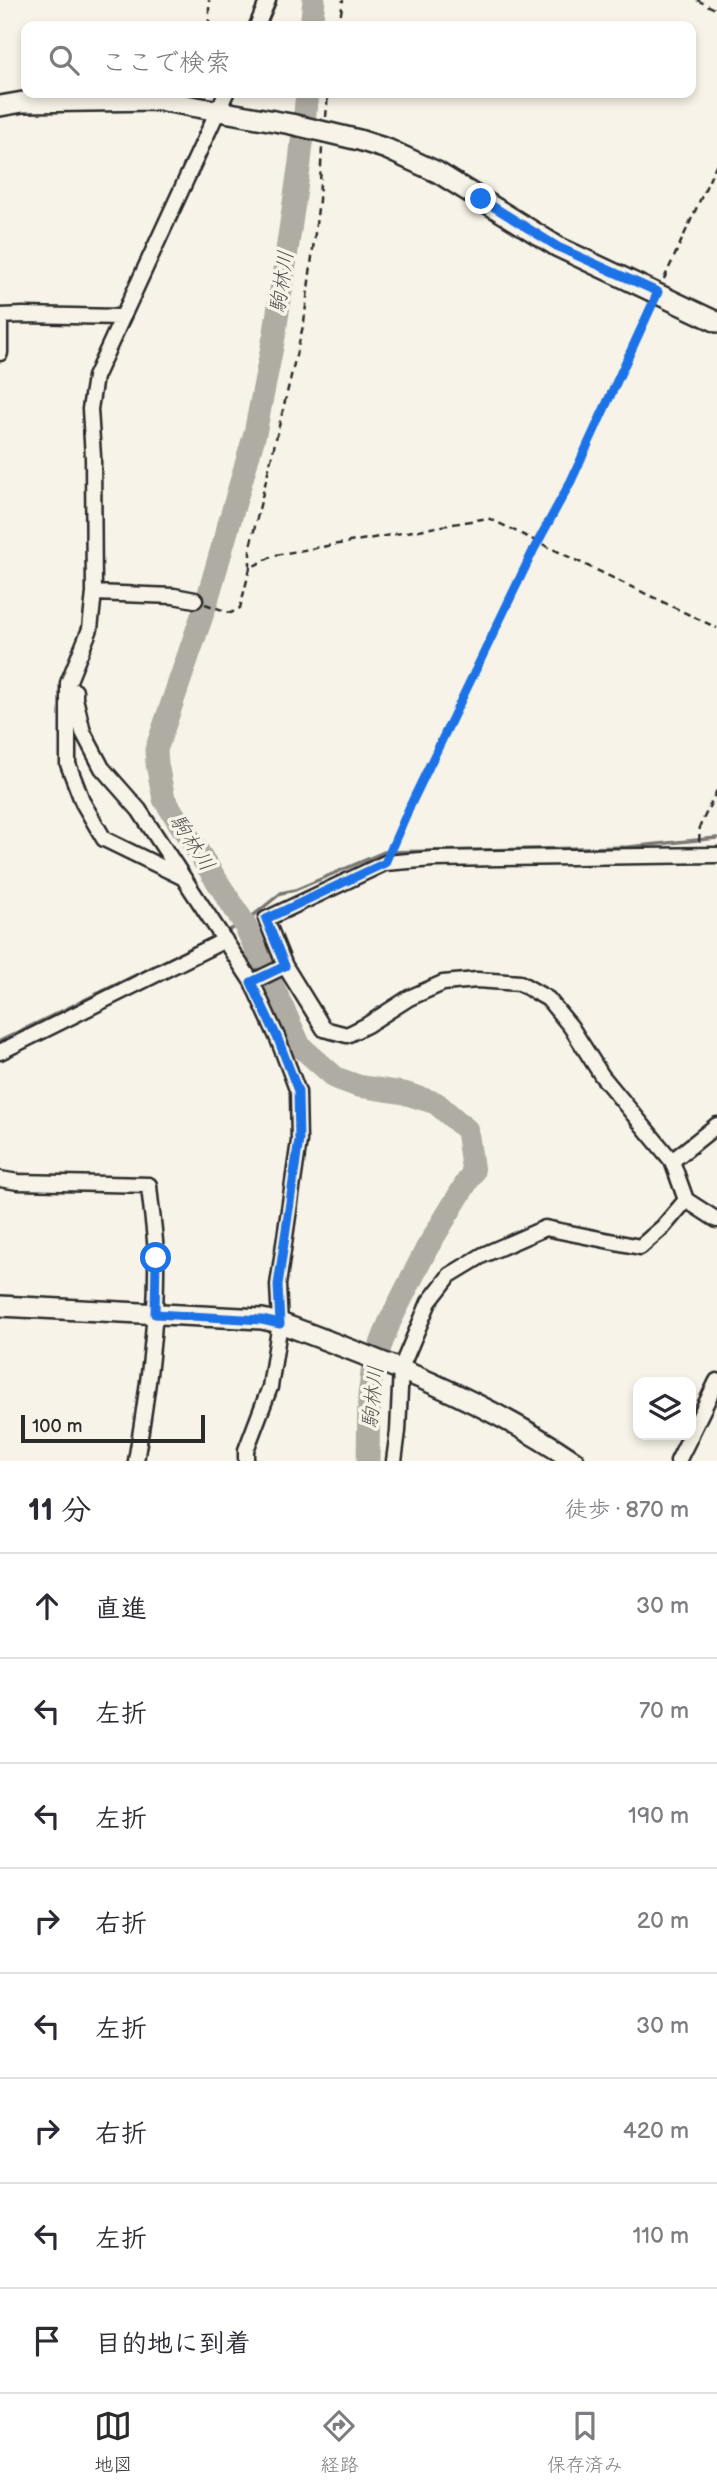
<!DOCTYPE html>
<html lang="ja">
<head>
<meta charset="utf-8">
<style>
	body { margin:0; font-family:"Balsamiq Sans","Klee One",sans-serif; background:#f7f7f7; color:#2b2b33 }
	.controls { position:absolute; right:21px; bottom:21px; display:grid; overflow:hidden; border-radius:14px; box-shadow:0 4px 10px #0003 }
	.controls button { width:63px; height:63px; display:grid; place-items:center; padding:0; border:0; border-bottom:2px solid #e1e1e2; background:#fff; color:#2b2b33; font:35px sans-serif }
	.scale { position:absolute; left:21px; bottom:18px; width:184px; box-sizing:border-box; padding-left:7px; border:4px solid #2b2b2b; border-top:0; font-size:19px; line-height:24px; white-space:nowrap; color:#2b2b2b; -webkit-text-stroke:5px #f7f3e8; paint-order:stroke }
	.stop { position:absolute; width:21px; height:21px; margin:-16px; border:5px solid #1a73e8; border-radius:50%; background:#fff }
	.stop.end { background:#1a73e8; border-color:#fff; box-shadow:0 2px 7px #0008 }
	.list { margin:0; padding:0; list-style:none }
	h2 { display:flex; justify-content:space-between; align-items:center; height:91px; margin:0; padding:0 28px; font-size:30px }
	h2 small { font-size:23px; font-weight:400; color:#7c7c81 }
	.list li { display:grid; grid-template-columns:46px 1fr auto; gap:21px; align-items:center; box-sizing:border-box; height:105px; padding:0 28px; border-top:2px solid #e1e1e2 }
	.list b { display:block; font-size:26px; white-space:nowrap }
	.list em { font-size:23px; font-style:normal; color:#7c7c81 }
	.icon { flex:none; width:38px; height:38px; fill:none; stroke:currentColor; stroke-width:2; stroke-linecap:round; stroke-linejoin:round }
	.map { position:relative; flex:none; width:717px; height:1461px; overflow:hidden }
	.search { position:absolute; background:#fff; box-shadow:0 4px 10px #0003; left:21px; right:21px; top:21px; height:77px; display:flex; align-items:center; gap:18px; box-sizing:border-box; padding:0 24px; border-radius:14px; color:#7c7c81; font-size:26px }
	.sheet { height:931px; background:#fff }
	nav { display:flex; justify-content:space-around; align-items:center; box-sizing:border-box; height:98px; border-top:2px solid #e1e1e2; background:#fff; font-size:19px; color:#7c7c81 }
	nav a { display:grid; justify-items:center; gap:4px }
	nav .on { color:#2b2b2b }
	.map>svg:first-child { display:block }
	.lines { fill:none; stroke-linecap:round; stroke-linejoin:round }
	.stream { stroke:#7a7874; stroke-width:3.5 }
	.river { stroke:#afaca4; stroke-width:23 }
	.street-casing { stroke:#2b2b2b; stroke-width:19 }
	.secondary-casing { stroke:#2b2b2b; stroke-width:24 }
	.path { stroke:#2b2b2b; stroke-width:2.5; stroke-dasharray:7 5; stroke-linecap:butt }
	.street { stroke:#f7f3e8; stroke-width:14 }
	.secondary { stroke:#f7f3e8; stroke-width:19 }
	.route { stroke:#1a73e8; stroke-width:9 }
	.labels { text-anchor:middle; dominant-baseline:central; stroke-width:7; stroke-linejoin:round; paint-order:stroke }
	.water-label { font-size:21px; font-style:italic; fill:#53524f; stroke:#f7f3e8 }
</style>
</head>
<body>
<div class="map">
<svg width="717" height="1461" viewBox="0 0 717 1461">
	<rect width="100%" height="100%" fill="#f7f3e8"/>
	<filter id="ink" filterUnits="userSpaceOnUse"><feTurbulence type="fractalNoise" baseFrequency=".0143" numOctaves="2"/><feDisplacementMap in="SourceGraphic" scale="14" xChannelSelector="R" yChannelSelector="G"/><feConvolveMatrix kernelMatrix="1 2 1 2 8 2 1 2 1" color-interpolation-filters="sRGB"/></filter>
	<g filter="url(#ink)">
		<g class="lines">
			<path class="stream" d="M 223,933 L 244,923 L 281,893 L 295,890 L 384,852 L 629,847 L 717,838
				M 0,1041 L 216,936"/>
			<path class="river" d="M 311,26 L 314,0
				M 307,93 L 300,162 L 275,332 L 255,433 L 206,604 L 156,750 L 157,764 L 164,799 L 244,923 L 300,1046 L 336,1078 L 358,1086 L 404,1093 L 436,1103 L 467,1130 L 473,1172 L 427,1248 L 390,1321 L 373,1365 L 369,1397 L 368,1461"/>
			<g class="street-casing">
				<path id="street" d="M 257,26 L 268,0
					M 0,316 L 23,315 L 120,317
					M 0,318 L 0,353
					M 94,593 L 174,596 L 195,600
					M 75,691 L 75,698 L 83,732 L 102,768 L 139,810 L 252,982 L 278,1039 L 298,1092 L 299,1141 L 278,1285 L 280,1323 L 270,1387 L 246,1450 L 246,1461
					M 717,855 L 433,859 L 385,863 L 266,919 L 285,966 L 324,1029 L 347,1035 L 367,1025 L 409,998 L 443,983 L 477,980 L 520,983 L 548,999 L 571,1027 L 602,1076 L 672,1161 L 686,1200 L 717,1220
					M 182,877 L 104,839 L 83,803 L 68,764 L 68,683 L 90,629 L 94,593 L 93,457 L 90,409 L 95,377 L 226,93
					M 252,982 L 285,966
					M 0,1052 L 225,940
					M 672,1161 L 717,1125
					M 0,1179 L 18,1182 L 149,1185 C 151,1210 156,1236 156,1261 C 157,1328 147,1395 136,1461
					M 691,1434 L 717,1381
					M 394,1461 L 398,1431 L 401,1368 L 429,1302 L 450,1275 L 483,1255 L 545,1228 L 640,1247 L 663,1227 L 686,1200
					M 678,1461 L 691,1435"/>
			</g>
			<g class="secondary-casing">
				<path id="secondary" d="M 0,106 L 23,102 L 158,100 L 291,124 L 359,140 L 387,149 L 437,172 L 558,247 L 717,322
					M 0,1306 L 262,1319 L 280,1323 C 383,1361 483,1399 574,1461"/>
			</g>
			<path class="path" d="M 697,0 L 717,10
				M 209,26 L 209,0
				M 339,26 L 343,0
				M 326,117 L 328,93
				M 664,279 L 717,163
				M 250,568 L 250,547 L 304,322 L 319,200 L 322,148
				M 205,604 L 231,613 L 240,608 L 250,568 L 275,555 L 488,518 L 717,628
				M 699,842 L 700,826 L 717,790
				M 390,850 L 534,549 L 571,481 L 651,307"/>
			<use href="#street" class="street"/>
			<use href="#secondary" class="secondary"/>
		</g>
	</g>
	<g class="lines" filter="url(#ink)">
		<path class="route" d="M 156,1258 L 155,1314 L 262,1320 L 280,1324 L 278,1285 L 299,1140 L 298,1091 L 278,1039 L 251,982 L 285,966 L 266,919 L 385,863 L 410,806 L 534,549 L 571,481 L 658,292 L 558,247 L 481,199"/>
	</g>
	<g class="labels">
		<g class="water-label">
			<text transform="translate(282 282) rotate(-82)">駒林川</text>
			<text transform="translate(192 843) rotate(57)">駒林川</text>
			<text transform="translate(373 1397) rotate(-84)">駒林川</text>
		</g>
	</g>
</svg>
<div class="controls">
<button><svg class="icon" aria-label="layers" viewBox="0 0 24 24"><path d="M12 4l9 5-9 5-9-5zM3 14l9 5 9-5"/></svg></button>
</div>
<div class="scale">100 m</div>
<div class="stop" style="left:156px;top:1258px"></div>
<div class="stop end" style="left:481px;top:199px"></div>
<div class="search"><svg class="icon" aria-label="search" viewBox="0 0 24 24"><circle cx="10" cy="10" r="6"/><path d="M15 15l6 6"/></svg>ここで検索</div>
</div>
<section class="sheet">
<h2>11 分<small>徒歩 · 870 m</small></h2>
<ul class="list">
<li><svg class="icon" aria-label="ahead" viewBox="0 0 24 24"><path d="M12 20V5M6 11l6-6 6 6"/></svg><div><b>直進</b></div><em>30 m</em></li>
<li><svg class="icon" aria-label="left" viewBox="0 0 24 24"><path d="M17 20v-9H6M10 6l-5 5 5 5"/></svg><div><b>左折</b></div><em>70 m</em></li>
<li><svg class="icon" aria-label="left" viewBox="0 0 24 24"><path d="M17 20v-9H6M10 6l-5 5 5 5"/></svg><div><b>左折</b></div><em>190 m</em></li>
<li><svg class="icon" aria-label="right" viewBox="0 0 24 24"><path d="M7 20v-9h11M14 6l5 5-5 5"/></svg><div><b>右折</b></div><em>20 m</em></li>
<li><svg class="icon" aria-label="left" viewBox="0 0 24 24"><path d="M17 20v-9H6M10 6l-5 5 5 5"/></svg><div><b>左折</b></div><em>30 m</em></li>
<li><svg class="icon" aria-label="right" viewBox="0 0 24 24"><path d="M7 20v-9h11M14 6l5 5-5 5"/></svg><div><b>右折</b></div><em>420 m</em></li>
<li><svg class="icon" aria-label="left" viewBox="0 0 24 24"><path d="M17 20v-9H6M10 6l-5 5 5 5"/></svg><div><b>左折</b></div><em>110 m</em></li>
<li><svg class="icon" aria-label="arrive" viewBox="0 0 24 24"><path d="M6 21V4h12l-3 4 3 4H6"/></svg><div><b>目的地に到着</b></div></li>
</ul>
</section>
<nav>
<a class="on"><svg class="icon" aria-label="map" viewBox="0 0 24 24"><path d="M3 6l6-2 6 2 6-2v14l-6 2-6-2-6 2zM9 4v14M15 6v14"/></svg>地図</a>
<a><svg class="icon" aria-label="directions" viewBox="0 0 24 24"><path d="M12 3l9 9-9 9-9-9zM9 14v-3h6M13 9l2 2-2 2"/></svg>経路</a>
<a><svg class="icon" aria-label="saved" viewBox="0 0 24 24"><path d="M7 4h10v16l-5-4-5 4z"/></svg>保存済み</a>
</nav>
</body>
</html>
